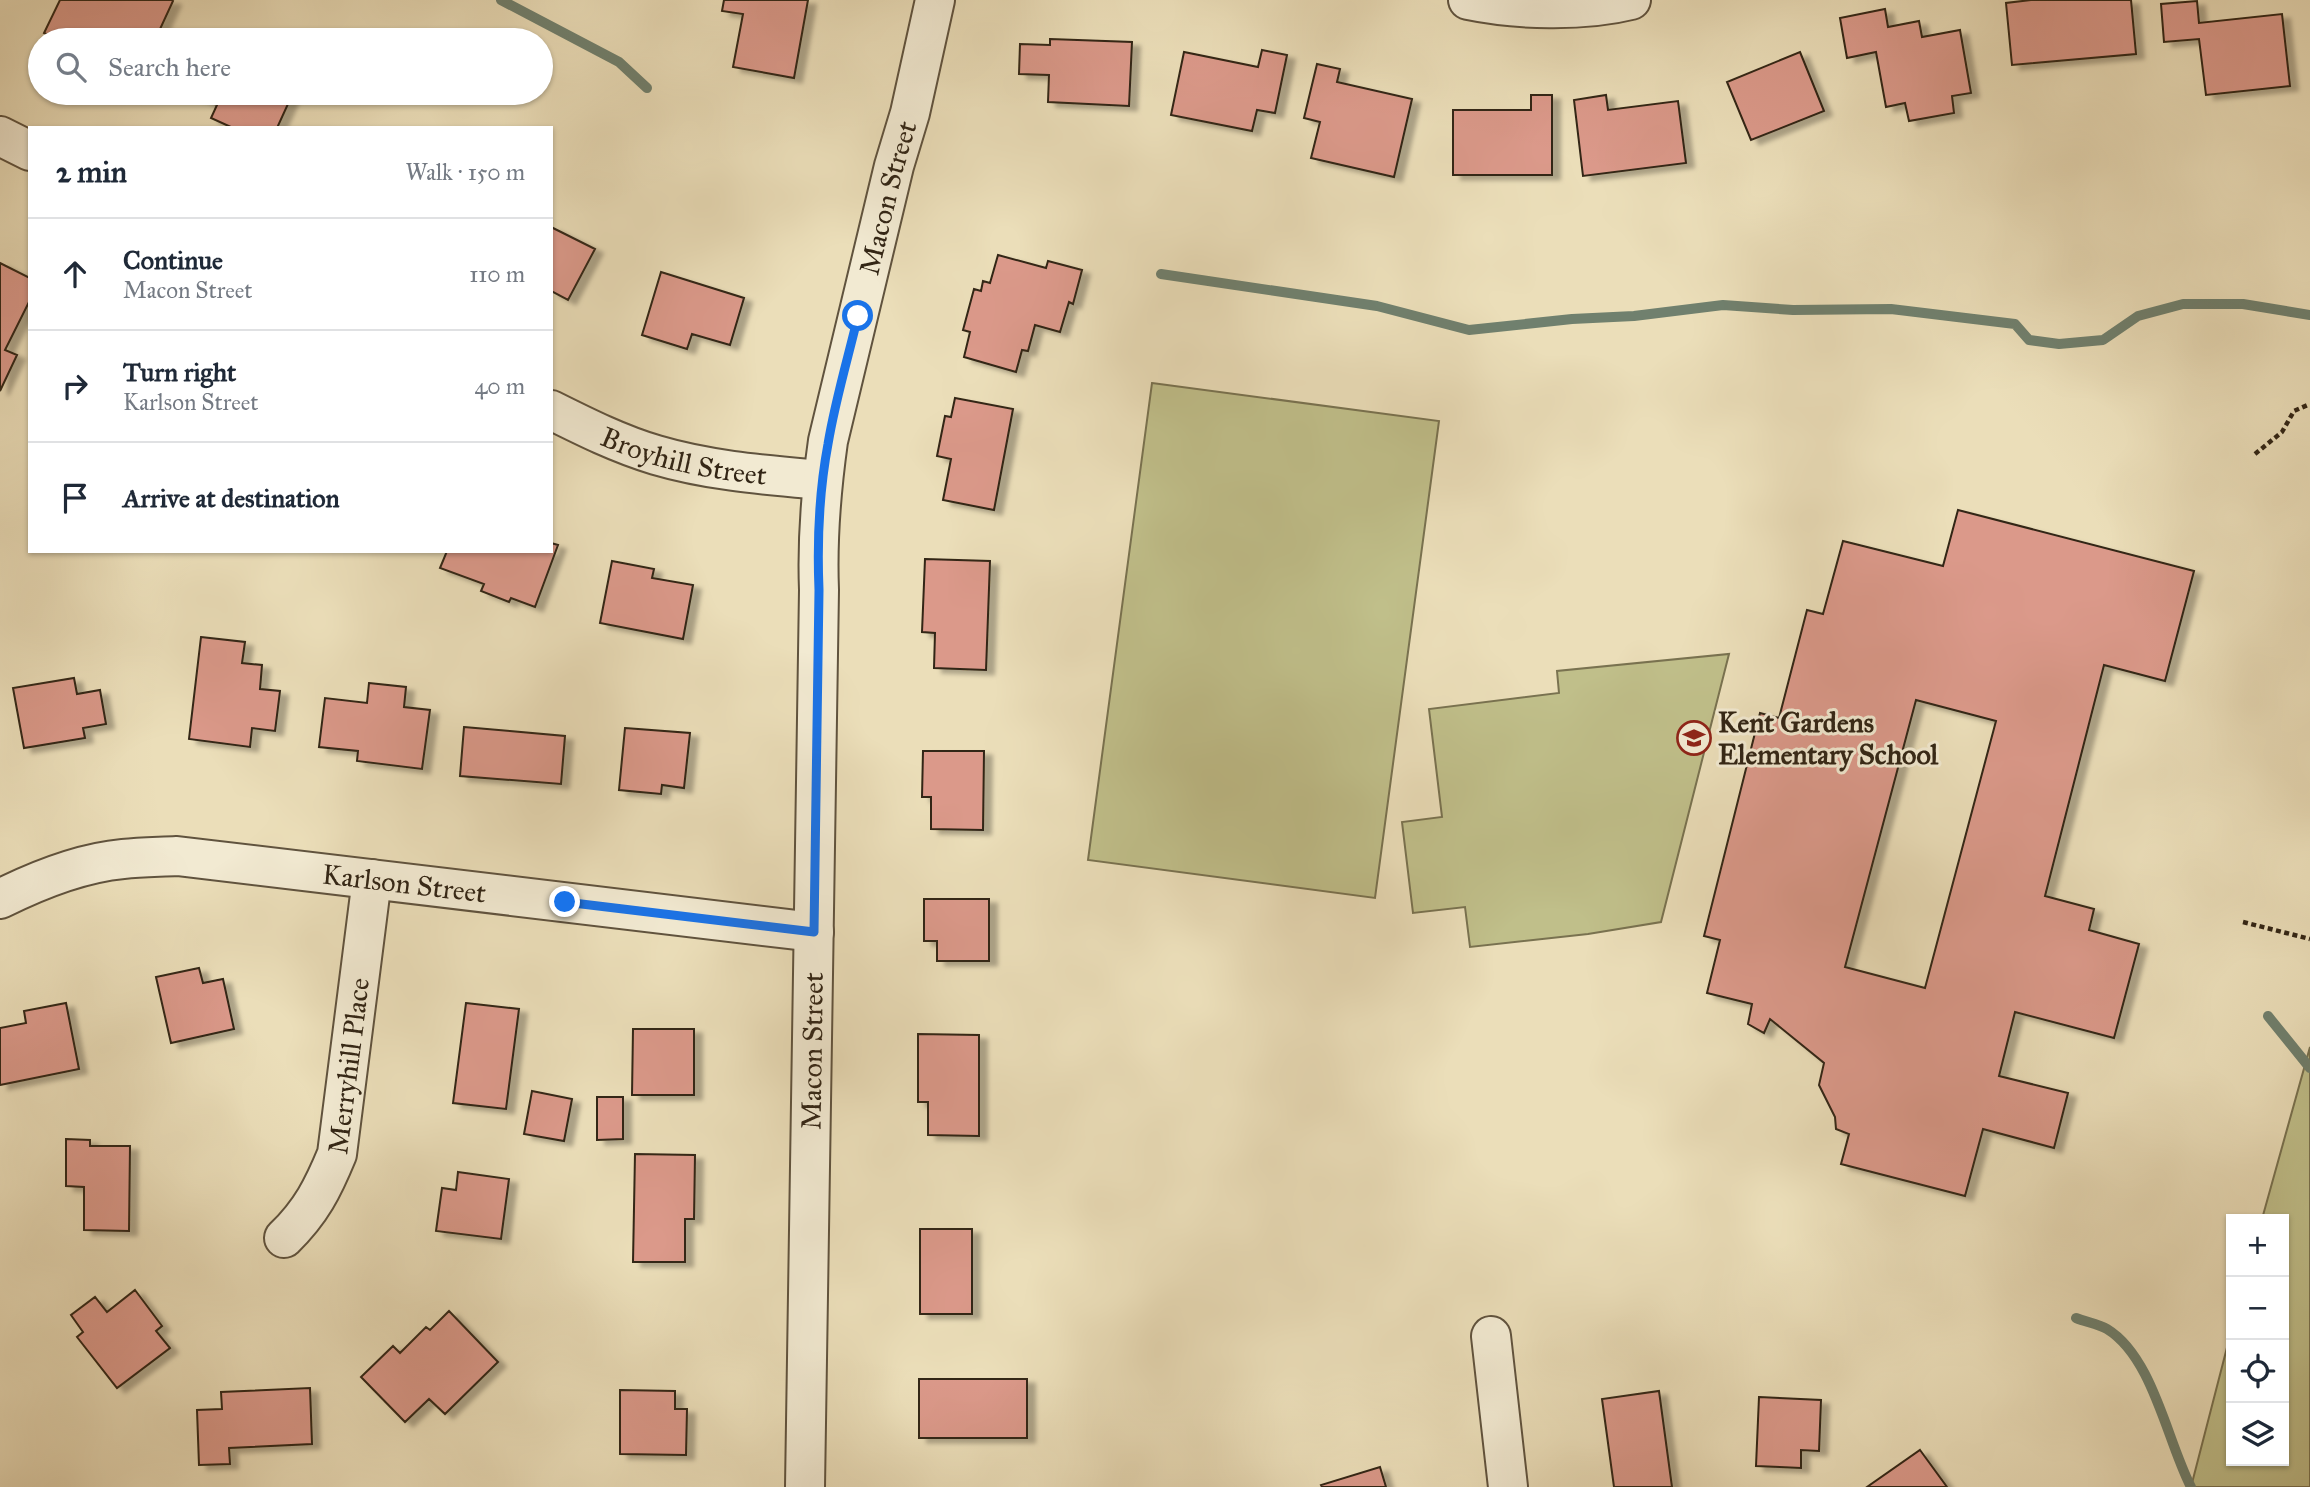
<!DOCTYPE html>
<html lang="en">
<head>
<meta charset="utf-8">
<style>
	body { margin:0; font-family:"IM FELL Great Primer",serif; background:#f6f6f7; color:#1f2937 }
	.controls { position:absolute; right:21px; bottom:21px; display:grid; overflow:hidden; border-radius:0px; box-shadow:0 2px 5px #0004 }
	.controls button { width:63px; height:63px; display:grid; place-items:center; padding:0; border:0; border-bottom:2px solid #e0e1e3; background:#fff; color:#1f2937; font:35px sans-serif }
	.stop { position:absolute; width:21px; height:21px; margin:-16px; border:5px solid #1a73e8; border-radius:50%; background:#fff }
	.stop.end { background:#1a73e8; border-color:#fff; box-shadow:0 2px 7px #0008 }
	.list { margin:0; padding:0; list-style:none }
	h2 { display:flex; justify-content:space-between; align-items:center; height:91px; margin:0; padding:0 28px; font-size:30px }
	h2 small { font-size:23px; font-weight:400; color:#747a83 }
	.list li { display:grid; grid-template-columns:46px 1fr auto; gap:21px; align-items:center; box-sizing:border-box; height:112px; padding:0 28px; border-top:2px solid #e0e1e3 }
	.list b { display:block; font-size:26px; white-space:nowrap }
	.list p { margin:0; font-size:23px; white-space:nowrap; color:#747a83 }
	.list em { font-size:23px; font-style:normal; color:#747a83 }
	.icon { flex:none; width:38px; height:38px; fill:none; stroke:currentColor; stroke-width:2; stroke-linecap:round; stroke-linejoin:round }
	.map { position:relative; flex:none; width:2310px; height:1487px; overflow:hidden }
	.search { position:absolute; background:#fff; box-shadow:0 2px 5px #0004; left:28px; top:28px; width:525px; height:77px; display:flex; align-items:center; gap:18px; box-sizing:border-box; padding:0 24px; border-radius:38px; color:#747a83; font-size:26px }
	.panel { position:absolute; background:#fff; box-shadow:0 2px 5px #0004; left:28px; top:126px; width:525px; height:427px; border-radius:0px }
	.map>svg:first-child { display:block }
	.green { fill:#c0bf8a; stroke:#797250; stroke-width:2 }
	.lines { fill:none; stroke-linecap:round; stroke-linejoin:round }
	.stream { stroke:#70806e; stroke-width:10 }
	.building { fill:#db998a; stroke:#322515; stroke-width:2; fill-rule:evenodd; filter:url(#shadow) }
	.minor-casing { stroke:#60533e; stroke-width:42 }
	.path { stroke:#322515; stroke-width:4.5; stroke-dasharray:5 3.5; stroke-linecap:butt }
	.minor { stroke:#f2ead2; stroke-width:38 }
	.route { stroke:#1a73e8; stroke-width:9 }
	.labels { text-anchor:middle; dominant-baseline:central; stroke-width:6; stroke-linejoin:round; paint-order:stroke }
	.street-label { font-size:28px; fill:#322515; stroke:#f2ead2 }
	.poi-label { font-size:28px; font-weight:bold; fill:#322515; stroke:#f2ead2; text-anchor:start }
</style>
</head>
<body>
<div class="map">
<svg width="2310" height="1487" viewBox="0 0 2310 1487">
	<defs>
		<filter id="shadow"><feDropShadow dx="8" dy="4.5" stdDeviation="2" flood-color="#0004"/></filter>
	</defs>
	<rect width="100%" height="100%" fill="#ebdeb9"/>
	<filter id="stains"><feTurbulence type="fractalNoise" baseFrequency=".00286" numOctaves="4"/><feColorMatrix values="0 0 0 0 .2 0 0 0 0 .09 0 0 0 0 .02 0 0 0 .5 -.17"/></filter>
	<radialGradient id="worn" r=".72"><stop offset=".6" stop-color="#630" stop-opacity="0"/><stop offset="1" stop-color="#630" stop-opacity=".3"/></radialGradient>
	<path class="green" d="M 1152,383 L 1439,421 L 1375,898 L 1088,860 Z
		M 1729,654 L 1661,922 L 1588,934 L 1470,947 L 1465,907 L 1413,913 L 1402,822 L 1442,817 L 1429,709 L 1559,693 L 1557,671 Z
		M 2310,1047 L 2310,1487 L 2191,1487 L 2231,1332 L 2231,1461 L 2284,1461 L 2284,1219 L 2262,1219 Z"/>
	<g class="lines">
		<path class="stream" d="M 501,0 L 619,62 L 647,88
			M 1161,274 L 1377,306 L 1469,330 L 1572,319 L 1634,316 L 1723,305 L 1793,310 L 1891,309 L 2015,324 L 2029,340 L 2059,344 L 2103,340 L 2138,316 L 2183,304 L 2243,304 L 2310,315
			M 2268,1016 L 2310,1068
			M 2076,1318 C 2086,1322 2099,1324 2107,1329 C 2153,1357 2167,1441 2191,1487"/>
	</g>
	<path class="building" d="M 60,0 L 172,0 L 173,1 L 155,40 L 59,40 L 44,33 Z
		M 724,0 L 808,0 L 794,78 L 733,67 L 743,14 L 722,11 Z
		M 2131,0 L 2136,54 L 2012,65 L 2006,3 L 2031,0 Z
		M 2197,1 L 2199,23 L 2282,14 L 2290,86 L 2206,95 L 2199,39 L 2164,42 L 2161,4 Z
		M 1885,9 L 1888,27 L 1919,21 L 1922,37 L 1960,30 L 1971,93 L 1952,96 L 1954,113 L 1909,121 L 1905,103 L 1886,107 L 1876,52 L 1847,58 L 1840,18 Z
		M 1050,39 L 1132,42 L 1129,106 L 1048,102 L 1049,75 L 1019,74 L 1020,44 L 1050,45 Z
		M 1262,50 L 1287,55 L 1275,113 L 1257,110 L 1252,131 L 1171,115 L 1184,52 L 1258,67 Z
		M 1800,52 L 1824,111 L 1751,140 L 1727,82 Z
		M 1317,64 L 1340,69 L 1337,82 L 1412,99 L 1394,177 L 1311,158 L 1320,122 L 1304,118 Z
		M 195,93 L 293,93 L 277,128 L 233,128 L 211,118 L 217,105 L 194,95 Z
		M 1531,95 L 1552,95 L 1552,175 L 1453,175 L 1453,110 L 1531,110 Z
		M 1606,95 L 1608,110 L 1678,101 L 1686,163 L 1583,176 L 1574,100 Z
		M 551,227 L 595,249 L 568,300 L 551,291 Z
		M 998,255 L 1046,268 L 1048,261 L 1082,270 L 1073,304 L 1069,302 L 1060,332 L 1035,325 L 1028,351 L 1022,350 L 1016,372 L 964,357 L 970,332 L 963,330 L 974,289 L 981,291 L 983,281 L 990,283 Z
		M 0,263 L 30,278 L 30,300 L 5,350 L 17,355 L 0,391 Z
		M 661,272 L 744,298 L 730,345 L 692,334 L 687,349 L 642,335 Z
		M 955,398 L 1013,409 L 994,510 L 943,500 L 951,459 L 937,456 L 945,416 L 951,417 Z
		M 1958,510 L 2194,571 L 2165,681 L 2104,665 L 2045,896 L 2094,909 L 2089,930 L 2139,944 L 2114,1038 L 2015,1012 L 1999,1076 L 2068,1093 L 2054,1148 L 1983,1129 L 1965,1196 L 1841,1164 L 1849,1134 L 1836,1129 L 1835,1117 L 1819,1085 L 1824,1063 L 1770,1019 L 1764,1033 L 1748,1024 L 1752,1004 L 1707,993 L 1720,940 L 1704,936 L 1760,713 L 1779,718 L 1807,610 L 1823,614 L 1843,541 L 1943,566 ZM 1916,700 L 1996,721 L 1925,988 L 1845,967 Z
		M 551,543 L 558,545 L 535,607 L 511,598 L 509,602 L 481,591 L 484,584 L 440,568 L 447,551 L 551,551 Z
		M 925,559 L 990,561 L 986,670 L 934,668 L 935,633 L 922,632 Z
		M 612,561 L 654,569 L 652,578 L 693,585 L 683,639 L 600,623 Z
		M 201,637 L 245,642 L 242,663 L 262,665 L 260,689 L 280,691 L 275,731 L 252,728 L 250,747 L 189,739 Z
		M 74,678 L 77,694 L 100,690 L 106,724 L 83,728 L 85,738 L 24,748 L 13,688 Z
		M 369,683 L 406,687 L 404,707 L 430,710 L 422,769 L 357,761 L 358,751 L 319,747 L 325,698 L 367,703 Z
		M 464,727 L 565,736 L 561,784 L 460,776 Z
		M 625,728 L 690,733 L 684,788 L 662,785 L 661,794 L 619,790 Z
		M 923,751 L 984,751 L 983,830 L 931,829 L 931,797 L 922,797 Z
		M 924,899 L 989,899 L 989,961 L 937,961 L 937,941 L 924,941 Z
		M 199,968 L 203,983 L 223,979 L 234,1029 L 171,1043 L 156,977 Z
		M 66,1003 L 79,1069 L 0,1085 L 0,1028 L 26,1023 L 24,1011 Z
		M 466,1003 L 519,1009 L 506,1109 L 453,1103 Z
		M 633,1029 L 694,1029 L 694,1095 L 632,1095 Z
		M 918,1034 L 979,1035 L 979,1136 L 928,1135 L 928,1102 L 918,1102 Z
		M 532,1091 L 572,1099 L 564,1141 L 524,1134 Z
		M 597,1097 L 623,1097 L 623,1139 L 597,1140 Z
		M 66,1139 L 90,1140 L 90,1146 L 130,1146 L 129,1231 L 84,1230 L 84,1187 L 66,1186 Z
		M 635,1154 L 695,1155 L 694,1219 L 685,1219 L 685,1262 L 633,1262 Z
		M 458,1172 L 509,1179 L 501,1239 L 436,1231 L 442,1188 L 456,1190 Z
		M 920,1229 L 972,1229 L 972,1314 L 920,1314 Z
		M 135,1290 L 162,1326 L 156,1331 L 170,1348 L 117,1388 L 77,1337 L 83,1332 L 71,1315 L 95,1297 L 107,1312 Z
		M 449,1311 L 498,1362 L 445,1414 L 429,1399 L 405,1422 L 361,1377 L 393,1346 L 400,1353 L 426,1327 L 430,1330 Z
		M 919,1379 L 1027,1379 L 1027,1438 L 919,1438 Z
		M 310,1388 L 312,1444 L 229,1448 L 230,1464 L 199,1465 L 197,1410 L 222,1409 L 221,1392 Z
		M 620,1390 L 675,1391 L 675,1409 L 687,1409 L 686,1455 L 620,1454 Z
		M 1659,1391 L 1672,1487 L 1614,1487 L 1602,1399 Z
		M 1759,1397 L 1821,1400 L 1819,1451 L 1801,1450 L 1801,1468 L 1756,1466 Z
		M 1920,1450 L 1947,1487 L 1867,1487 Z
		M 1380,1467 L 1386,1487 L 1322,1487 L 1321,1485 Z"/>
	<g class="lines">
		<g class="minor-casing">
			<g id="minor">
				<path d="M 1468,0 C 1516,10 1583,12 1631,0"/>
				<path d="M 0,136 L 30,151"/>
				<path id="s1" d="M 551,410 C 585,427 619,444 656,455 C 710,471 766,475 822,480"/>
				<path id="s2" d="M 0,899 C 38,880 80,863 123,859 C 141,857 159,857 177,856 L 814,932"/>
				<path id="s3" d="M 284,1238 C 311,1212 323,1188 337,1154 L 372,879"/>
				<path d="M 1491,1336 L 1508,1487"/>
				<path id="s4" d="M 805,1487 L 819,590 C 817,540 821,491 828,441 L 894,166 L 910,113 L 935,0"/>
			</g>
		</g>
		<path class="path" d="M 2255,454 L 2282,432 L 2294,411 L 2310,404
			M 2243,922 L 2310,939"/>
		<use href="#minor" class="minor"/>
	</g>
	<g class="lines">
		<path class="route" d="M 565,902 L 814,932 L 819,590 C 817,541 819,492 828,444 C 835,401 848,358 858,316"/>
	</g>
	<defs>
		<g id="school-ring" transform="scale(1.75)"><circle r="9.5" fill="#f2ead2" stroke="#8f2418" stroke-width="1.5"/><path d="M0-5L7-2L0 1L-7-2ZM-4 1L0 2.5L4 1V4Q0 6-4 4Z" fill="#8f2418"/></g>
	</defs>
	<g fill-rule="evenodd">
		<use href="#school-ring" x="1694" y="738"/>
	</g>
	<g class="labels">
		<g class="street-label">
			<text stroke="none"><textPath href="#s4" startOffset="1297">Macon Street</textPath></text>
			<text stroke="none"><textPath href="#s1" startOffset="142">Broyhill Street</textPath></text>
			<text stroke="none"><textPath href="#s2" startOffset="413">Karlson Street</textPath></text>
			<text stroke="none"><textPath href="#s4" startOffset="436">Macon Street</textPath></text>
			<text stroke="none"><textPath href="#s3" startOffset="189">Merryhill Place</textPath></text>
		</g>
		<g class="poi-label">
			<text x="1718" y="722">Kent Gardens<tspan x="1718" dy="32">Elementary School</tspan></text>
		</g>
	</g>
	<rect width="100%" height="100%" filter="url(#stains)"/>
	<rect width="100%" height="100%" fill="url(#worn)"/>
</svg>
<div class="controls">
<button>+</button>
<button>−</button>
<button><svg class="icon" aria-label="locate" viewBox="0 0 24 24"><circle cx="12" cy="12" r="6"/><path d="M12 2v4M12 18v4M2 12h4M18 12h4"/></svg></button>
<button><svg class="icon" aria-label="layers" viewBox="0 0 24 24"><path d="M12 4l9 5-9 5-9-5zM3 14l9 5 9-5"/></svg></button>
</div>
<div class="stop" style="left:858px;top:316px"></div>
<div class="stop end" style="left:565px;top:902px"></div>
<div class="search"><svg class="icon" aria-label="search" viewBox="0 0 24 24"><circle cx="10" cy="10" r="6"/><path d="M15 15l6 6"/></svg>Search here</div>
<section class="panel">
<h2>2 min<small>Walk · 150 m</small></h2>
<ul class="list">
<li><svg class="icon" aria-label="ahead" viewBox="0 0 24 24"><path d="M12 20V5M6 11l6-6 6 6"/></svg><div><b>Continue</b><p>Macon Street</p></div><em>110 m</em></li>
<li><svg class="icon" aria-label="right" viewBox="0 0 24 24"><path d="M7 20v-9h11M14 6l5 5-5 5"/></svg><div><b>Turn right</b><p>Karlson Street</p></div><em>40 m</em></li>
<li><svg class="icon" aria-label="arrive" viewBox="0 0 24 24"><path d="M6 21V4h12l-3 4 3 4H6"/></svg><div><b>Arrive at destination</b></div></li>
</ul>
</section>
</div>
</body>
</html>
